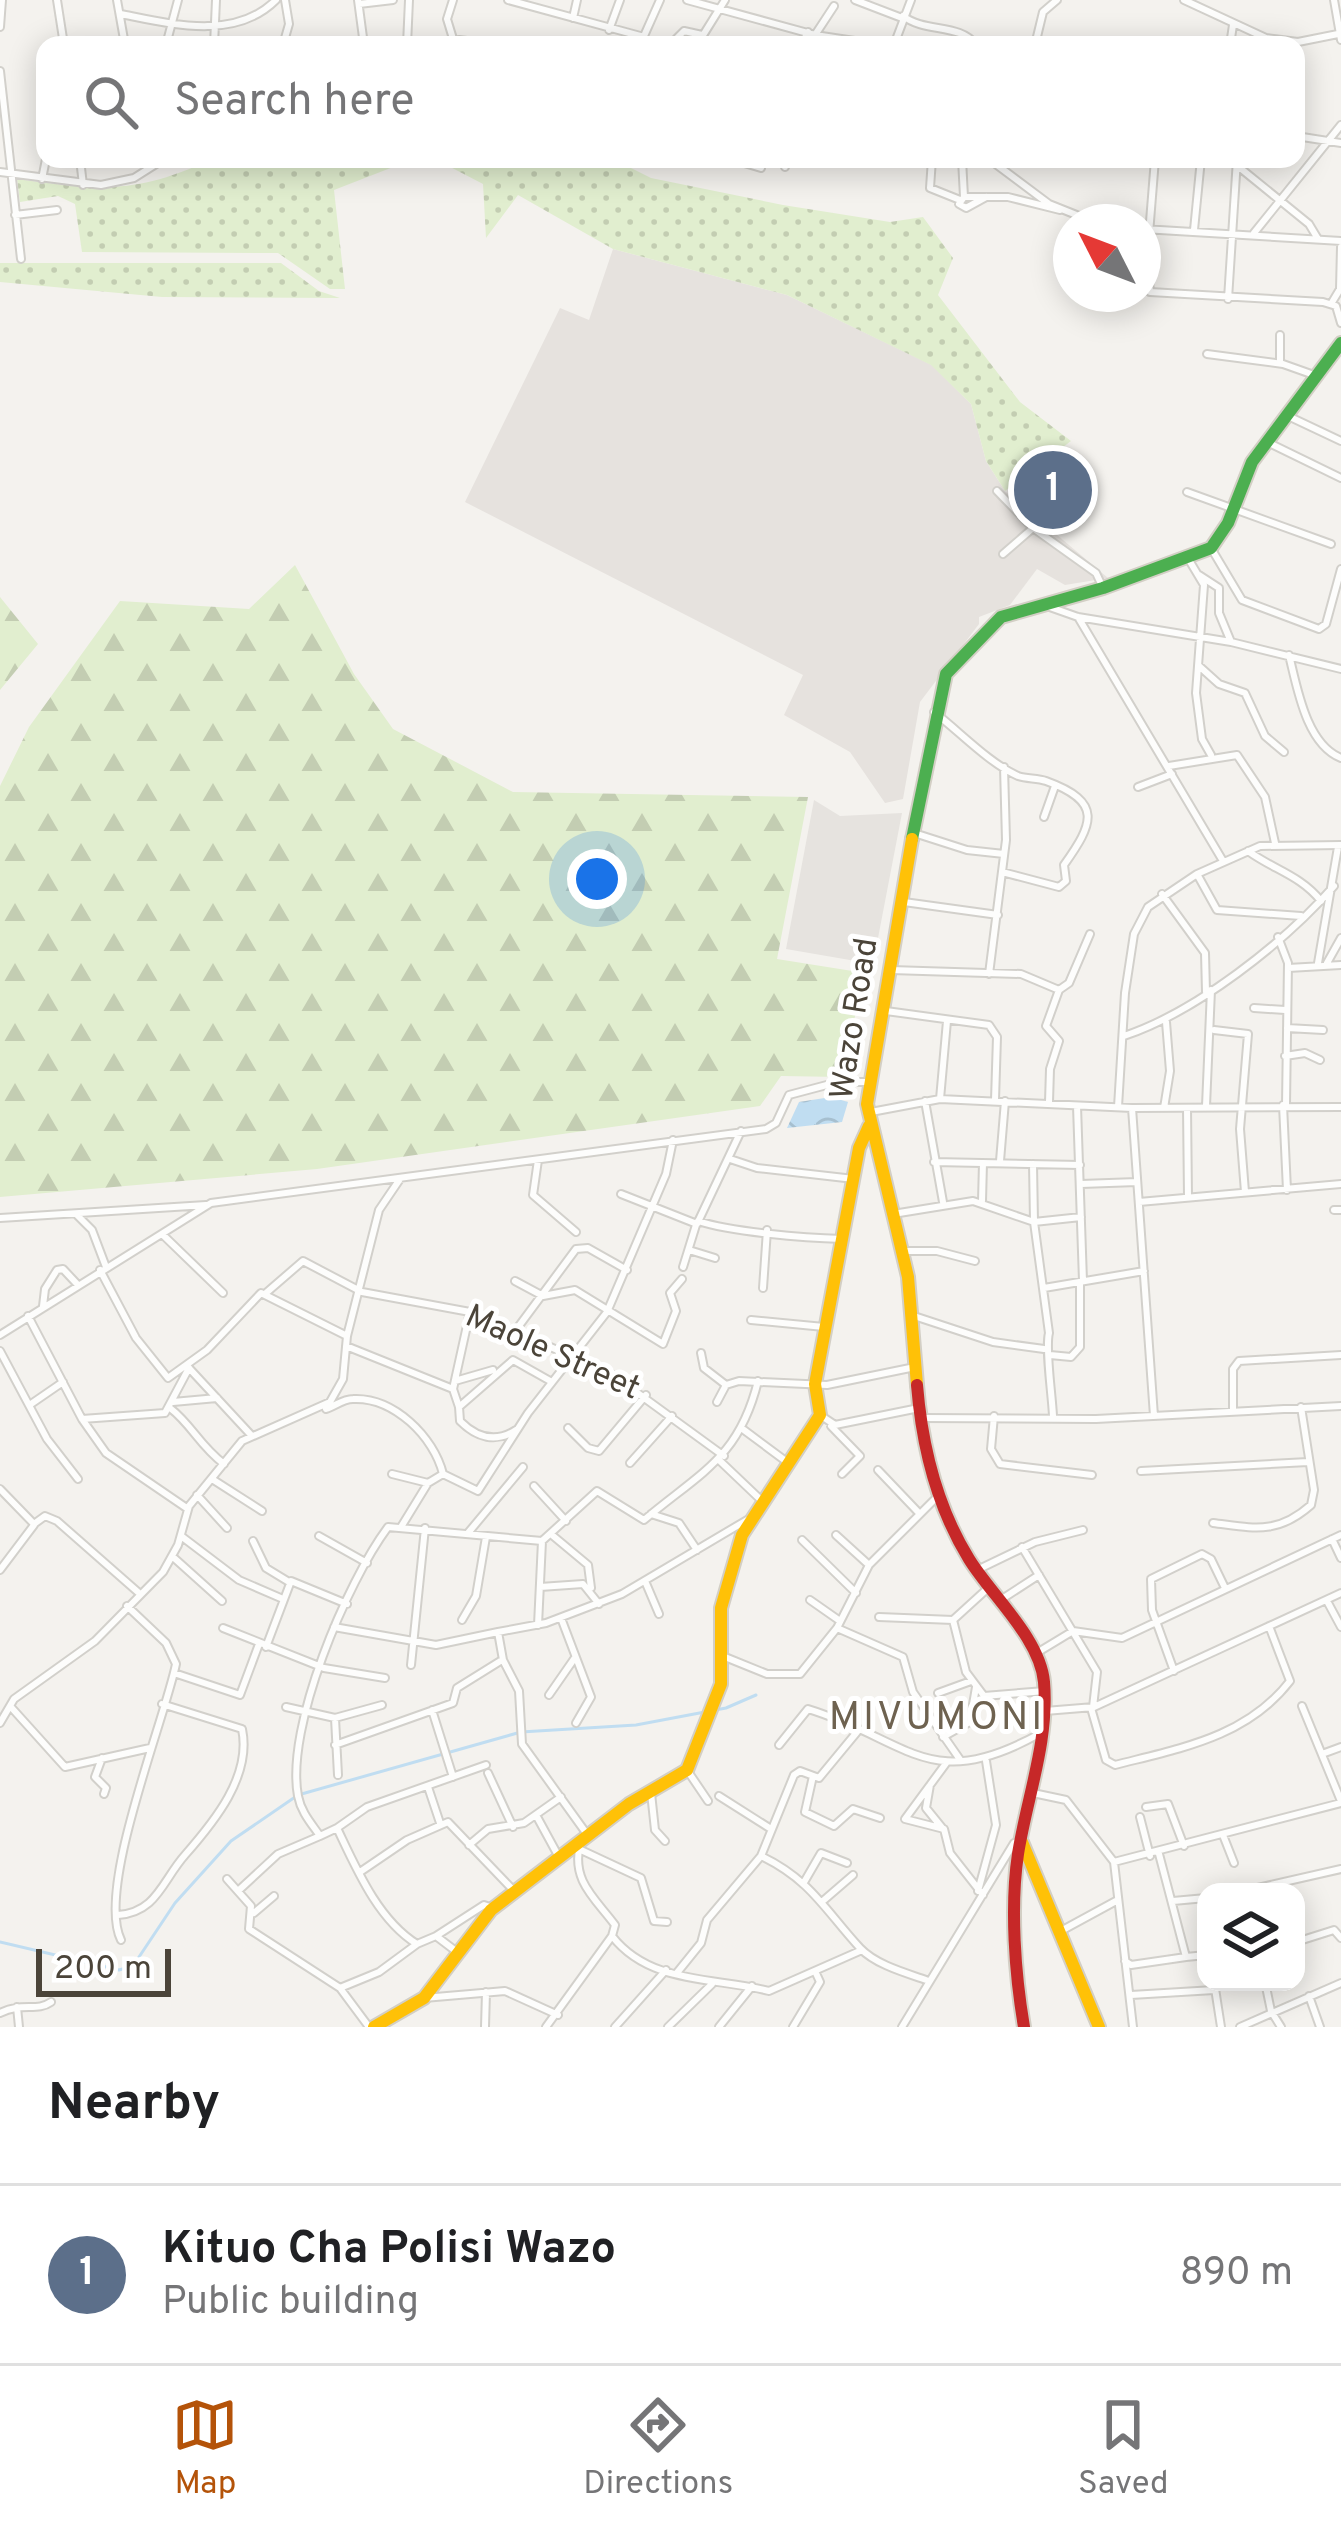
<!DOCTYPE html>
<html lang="en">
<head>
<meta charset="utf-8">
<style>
	body { margin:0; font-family:Overpass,sans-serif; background:#f6f6f6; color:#202124 }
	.controls { position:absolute; right:36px; bottom:36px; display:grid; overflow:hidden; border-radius:24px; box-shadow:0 6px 30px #0003 }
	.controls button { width:108px; height:108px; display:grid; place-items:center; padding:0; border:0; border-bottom:3px solid #e0e0e0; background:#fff; color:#202124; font:60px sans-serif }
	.compass { position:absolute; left:1053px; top:204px; width:108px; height:108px; border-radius:50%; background:#fff; box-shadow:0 6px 30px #0003; rotate:312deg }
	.scale { position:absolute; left:36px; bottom:30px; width:135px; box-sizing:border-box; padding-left:12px; border:6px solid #4b4439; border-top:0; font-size:33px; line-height:42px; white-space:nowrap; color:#4b4439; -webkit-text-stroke:9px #fff; paint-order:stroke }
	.you { position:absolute; left:597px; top:879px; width:42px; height:42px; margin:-30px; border:9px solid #fff; border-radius:50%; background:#1a73e8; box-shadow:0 0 0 18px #1a73e833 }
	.badge { display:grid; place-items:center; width:78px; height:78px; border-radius:50%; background:#b45309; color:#fff; font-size:39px; font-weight:700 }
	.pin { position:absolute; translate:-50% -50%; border:6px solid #fff; box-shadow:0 3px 12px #0006 }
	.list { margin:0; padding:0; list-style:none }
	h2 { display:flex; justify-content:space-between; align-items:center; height:156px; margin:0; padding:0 48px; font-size:51px }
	h2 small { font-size:39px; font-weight:400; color:#757577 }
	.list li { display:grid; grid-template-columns:78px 1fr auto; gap:36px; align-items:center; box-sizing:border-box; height:180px; padding:0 48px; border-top:3px solid #e0e0e0 }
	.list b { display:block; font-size:45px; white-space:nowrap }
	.list p { margin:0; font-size:39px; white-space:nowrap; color:#757577 }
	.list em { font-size:39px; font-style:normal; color:#757577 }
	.icon { flex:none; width:66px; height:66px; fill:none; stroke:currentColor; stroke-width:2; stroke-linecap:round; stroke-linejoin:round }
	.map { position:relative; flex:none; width:1341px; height:2027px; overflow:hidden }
	.search { position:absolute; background:#fff; box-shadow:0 6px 30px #0003; left:36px; right:36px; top:36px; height:132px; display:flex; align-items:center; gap:30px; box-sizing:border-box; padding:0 42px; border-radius:24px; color:#757577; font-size:45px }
	.sheet { height:336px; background:#fff }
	nav { display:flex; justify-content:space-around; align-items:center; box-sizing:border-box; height:168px; border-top:3px solid #e0e0e0; background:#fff; font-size:33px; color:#757577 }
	nav a { display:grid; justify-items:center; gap:6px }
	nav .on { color:#b45309 }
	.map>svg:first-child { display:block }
	.industrial { fill:#e6e2de }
	.grass { fill:url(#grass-dots) }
	.forest { fill:url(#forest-firs) }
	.parking { fill:#e6e3df }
	.water { fill:url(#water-waves) }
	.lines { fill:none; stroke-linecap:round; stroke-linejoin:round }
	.stream { stroke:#c0ddf1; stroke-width:3 }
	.street-casing { stroke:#d2d0cb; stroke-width:10 }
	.fast-casing { stroke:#d3cfc5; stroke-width:16 }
	.slow-casing { stroke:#d3cfc5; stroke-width:16 }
	.jam-casing { stroke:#d3cfc5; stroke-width:16 }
	.street { stroke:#fdfdfc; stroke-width:6 }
	.fast { stroke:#4caf50; stroke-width:12 }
	.slow { stroke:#ffc107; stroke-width:12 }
	.jam { stroke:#c62828; stroke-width:12 }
	.labels { text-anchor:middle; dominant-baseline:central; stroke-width:10; stroke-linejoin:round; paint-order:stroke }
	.street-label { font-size:33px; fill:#4b4439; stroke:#fff }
	.quarter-label { font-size:39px; letter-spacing:3px; fill:#6e6250; stroke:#fff }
</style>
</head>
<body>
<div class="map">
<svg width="1341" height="2027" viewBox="0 0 1341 2027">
	<defs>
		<pattern id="grass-dots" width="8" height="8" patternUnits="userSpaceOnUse" patternTransform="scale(3)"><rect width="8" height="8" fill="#e1eecf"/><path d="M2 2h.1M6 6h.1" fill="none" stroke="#c3cdb2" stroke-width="1.8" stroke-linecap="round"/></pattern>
		<pattern id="forest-firs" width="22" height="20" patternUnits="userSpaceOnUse" patternTransform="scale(3)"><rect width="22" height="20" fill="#e1eecf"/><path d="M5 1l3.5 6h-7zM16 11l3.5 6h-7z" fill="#c3cdb2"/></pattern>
		<pattern id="water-waves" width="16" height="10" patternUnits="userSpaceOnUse" patternTransform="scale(3)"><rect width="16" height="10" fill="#c0ddf1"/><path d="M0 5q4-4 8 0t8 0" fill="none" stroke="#a6bfcf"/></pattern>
	</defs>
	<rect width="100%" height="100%" fill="#f4f2ee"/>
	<path class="industrial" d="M 613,249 L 787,295 L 932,365 L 971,404 L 986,461 L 1005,491 L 1108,578 L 1065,585 L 1037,569 L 1010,605 L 979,617 L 979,624 L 920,702 L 903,799 L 885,803 L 850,752 L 784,715 L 803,675 L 465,502 L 560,308 L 589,320 Z"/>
	<path class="grass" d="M 212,159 L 433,159 L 406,162 L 334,190 L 345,289 L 330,289 L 278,253 L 82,252 L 75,204 L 58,196 L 20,202 L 17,179 C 99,190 135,195 212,159 Z
		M 435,159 L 613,159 L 651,178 L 783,205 L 890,222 L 923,217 L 953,258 L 938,295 L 1020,402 L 1071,441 L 1005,491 L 986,461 L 971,404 L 931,365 L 787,295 L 613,249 L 518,195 L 486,238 L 483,184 Z
		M 0,263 L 281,263 L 319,291 L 340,298 L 162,297 L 0,282 Z"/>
	<path class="forest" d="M 295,565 L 354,674 L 393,729 L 513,792 L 808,797 L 777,959 L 865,973 L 841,1077 L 781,1076 L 760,1106 L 317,1169 L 0,1197 L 0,786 L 29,727 L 120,601 L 249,609 Z
		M 0,597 L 38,644 L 0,690 Z"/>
	<path class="parking" d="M 814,800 L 840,816 L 902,813 L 873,964 L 786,949 Z"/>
	<path class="water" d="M 831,1097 L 848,1102 L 842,1122 L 787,1128 L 799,1102 Z"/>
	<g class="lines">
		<path class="stream" d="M 0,1942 L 119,1970 L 133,1966 L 175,1903 L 231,1841 L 298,1795 L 521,1732 L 636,1725 L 726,1708 L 756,1695"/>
		<g class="street-casing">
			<path id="street" d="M 57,0 L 64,45
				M 117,0 L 125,45
				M 358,0 L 364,45
				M 453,0 L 447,19 L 454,42
				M 508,0 L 644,37
				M 687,0 L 815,35 L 881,45
				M 855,0 L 902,18
				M 1184,0 L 1266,38 L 1298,42 L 1338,34
				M 1334,0 L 1341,40
				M 359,4 L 393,0
				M 121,14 C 171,24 235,41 276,0
				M 903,16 C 925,33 960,23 976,45
				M 573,18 L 577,0
				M 0,27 L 2,0
				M 609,30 L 620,0
				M 815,35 L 834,6
				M 315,41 L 316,45
				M 166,45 L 178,0
				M 214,45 L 216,0
				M 283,45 L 289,24 L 285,0
				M 407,45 L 409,0
				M 443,45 L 459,40 L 499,45
				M 640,45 L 660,0
				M 670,45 L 684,31 L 702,35
				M 697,45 L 725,0
				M 801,45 L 808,32
				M 894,45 L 911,0
				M 1035,45 L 1043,12 L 1057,0
				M 1230,45 L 1233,25
				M 0,71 L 21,259
				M 1296,136 L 1341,143
				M 80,159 L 83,185
				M 731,159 L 761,168
				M 932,159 L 930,188 L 960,200
				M 962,159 L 964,197
				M 989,159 L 1049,204 L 1094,222
				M 1155,159 L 1147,259 L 1150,292 L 1323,302 L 1336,306 L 1341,323
				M 1229,159 L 1309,224 L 1318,239
				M 1218,161 L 1218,159
				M 785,167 L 787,159
				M 0,172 L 101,185 L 134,178 L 164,159
				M 42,179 L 46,159
				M 986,197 L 966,208 L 959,204 L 964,197 L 1008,197 L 1060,210
				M 15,215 L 57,210
				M 1143,229 L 1341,241
				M 1194,230 L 1201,159
				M 1254,233 L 1341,125
				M 1228,299 L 1237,159
				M 1331,304 L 1340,289 L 1341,247
				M 1207,354 L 1283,364 L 1314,375
				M 1280,363 L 1280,335
				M 1288,416 L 1341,441
				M 1269,443 L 1341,478
				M 997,491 L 1033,528 L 1096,573 L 1103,588
				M 1187,492 L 1331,544
				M 1211,548 L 1242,600 L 1319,629 L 1326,624 L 1341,569
				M 1003,554 L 1033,528
				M 1189,560 L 1204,585 L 1196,693 L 1202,739 L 1211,755
				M 1199,575 L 1219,588 L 1219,613 L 1231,642
				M 1044,605 L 1078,617 L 1231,642 L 1341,669
				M 1078,617 L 1223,861
				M 1289,655 C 1297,687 1306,744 1341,758
				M 1199,666 L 1219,684 L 1245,693 L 1265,736 L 1284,752
				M 934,712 C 960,732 989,763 1018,776 C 1027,779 1037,778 1046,781 C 1104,802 1093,824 1064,865 L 1066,881 L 1059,887 L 1002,872
				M 1169,766 L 1237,755 L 1265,797 L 1275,843
				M 1138,787 L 1172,774
				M 1044,817 L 1055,786
				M 914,833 L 967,850 L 1004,854
				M 1248,851 C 1274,870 1300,875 1321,901
				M 1197,874 L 1217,910 L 1301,916
				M 1162,894 L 1205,953 L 1206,992
				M 904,902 L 998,915
				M 1278,937 L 1288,963 L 1286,1105
				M 1318,963 L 1338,847
				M 1327,963 L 1341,938
				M 1288,968 L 1341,965
				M 891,970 L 1021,974 L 1059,990 L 1069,983 L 1090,934
				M 989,974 L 1006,840 L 1004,767
				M 1254,1008 L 1285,1010
				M 886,1011 L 989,1025 L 997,1037 L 995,1100
				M 1287,1028 L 1323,1030
				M 1214,1030 L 1248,1034 L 1240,1129 L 1245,1192
				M 1124,1036 C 1196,1012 1284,943 1334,886
				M 1285,1056 L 1305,1053 L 1320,1060
				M 940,1099 L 947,1021
				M 925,1101 L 943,1202
				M 1049,1102 L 1050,1069 L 1059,1041 L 1046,1026 L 1059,990
				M 1283,1105 L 1287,1190
				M 1077,1106 L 1083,1281
				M 1206,1106 L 1211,990
				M 1118,1107 L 1125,993 L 1134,934 L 1148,907 L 1197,874 L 1260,846 L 1341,845
				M 1132,1108 L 1154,1416
				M 1164,1108 L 1170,1071 L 1166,1022
				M 1187,1108 L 1188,1197
				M 871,1112 L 940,1099 L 1132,1108 L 1341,1107
				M 730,1159 L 757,1168 L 854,1179
				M 538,1160 L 533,1195 L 576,1232
				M 1000,1161 L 1005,1101
				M 934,1162 L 1080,1165
				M 1033,1164 L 1034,1222 L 1049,1333 C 1045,1348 1052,1394 1053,1416
				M 1081,1184 L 1137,1182
				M 621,1194 L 697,1224 L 741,1131
				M 982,1201 L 983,1163
				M 1139,1202 L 1341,1184
				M 1334,1210 L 1341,1210
				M 893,1214 L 973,1201 L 1034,1222 L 1081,1217
				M 77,1215 L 92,1230 L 106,1267
				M 0,1218 L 206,1205
				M 698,1221 C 732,1232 804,1238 842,1239
				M 162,1234 L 223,1293
				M 689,1250 L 715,1258
				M 905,1251 L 937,1251 L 975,1261
				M 683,1267 L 696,1225
				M 100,1270 L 136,1338 L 168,1378 L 207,1350 L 261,1293 L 347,1336
				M 515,1281 L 543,1296 L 575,1290 L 663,1344 L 676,1311 L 670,1293 L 682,1279
				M 763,1288 L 767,1230
				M 1044,1288 L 1144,1271
				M 266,1293 L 303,1261 L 362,1292 L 470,1312 L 610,1373 L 724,1456
				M 43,1306 L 45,1289 L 57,1270 L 63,1269 L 78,1285
				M 470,1312 L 453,1389 L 459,1407 L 513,1360 L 552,1382
				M 28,1316 L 82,1419 L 106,1453 L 188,1509
				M 914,1316 L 993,1342 L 1044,1349
				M 751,1320 L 824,1327
				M 513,1334 L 576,1249 L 588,1248 L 627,1270
				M 0,1335 L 211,1203 L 766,1129 L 776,1123 L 789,1095 L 838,1082 L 868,1082
				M 346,1346 L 453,1389
				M 0,1351 L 47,1439 L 78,1479
				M 701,1353 L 704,1368 L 726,1385
				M 1050,1355 L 1071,1357 L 1080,1347 L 1080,1284
				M 188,1367 L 251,1435
				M 455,1381 L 493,1370
				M 173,1402 L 217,1398
				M 717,1402 L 726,1385 L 739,1381 L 827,1385 L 915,1367
				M 31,1404 L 63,1382
				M 459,1407 L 460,1421 C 477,1438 496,1443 516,1430
				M 170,1408 C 192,1425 199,1445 224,1464
				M 326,1409 C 335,1406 343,1399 353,1399 C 394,1397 434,1437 443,1474 L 478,1491 L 528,1413 L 607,1312 L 666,1174 L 673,1140
				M 1233,1411 L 1233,1369 L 1239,1361 L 1341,1355
				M 820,1415 L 835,1425 L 919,1408
				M 994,1416 L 991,1449 L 1000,1464 L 1092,1475
				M 923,1418 L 1096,1419 L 1341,1406
				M 82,1419 L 165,1413 L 189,1368
				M 831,1426 L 860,1456 L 842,1474
				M 568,1428 L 588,1448 L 599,1451 L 646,1395
				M 744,1430 L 787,1462
				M 719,1460 L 762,1501
				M 630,1463 L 672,1416
				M 878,1470 L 918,1512
				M 1141,1471 L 1308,1462
				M 392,1474 L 428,1483
				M 212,1479 L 262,1511
				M 534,1486 L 566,1521
				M 0,1489 L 34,1524 L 45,1516 L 57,1521 L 139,1593
				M 197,1495 L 227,1528
				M 651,1514 L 679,1523 L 697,1550
				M 1213,1523 C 1254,1528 1277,1535 1311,1505 L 1314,1490 L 1301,1407
				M 401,1527 L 428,1483 L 443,1474
				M 468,1533 L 523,1467
				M 552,1535 L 588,1565 L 591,1588
				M 836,1535 L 869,1565
				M 181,1536 L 239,1580 L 283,1599
				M 319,1536 L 367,1563
				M 1332,1539 L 1341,1558
				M 802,1540 L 856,1593
				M 253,1541 L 266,1568 L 289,1582
				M 1022,1547 L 1097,1672 L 1093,1707
				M 173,1557 L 222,1601
				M 0,1570 L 34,1525
				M 977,1570 L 1035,1542 L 1083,1530
				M 645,1581 L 659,1614
				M 540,1587 L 583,1584 L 599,1604
				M 810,1600 L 840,1621
				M 999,1601 L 1039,1575
				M 1327,1601 L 1341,1627
				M 879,1617 L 953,1620 L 987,1589
				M 561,1618 L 591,1697 L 576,1723
				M 462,1620 L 476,1596 L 486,1537
				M 953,1620 L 966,1672 L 984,1696 L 1045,1691
				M 538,1625 L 542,1541
				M 334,1627 L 436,1645 L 498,1632
				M 223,1628 L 324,1668 L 385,1678
				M 837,1628 L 903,1657 L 913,1692 L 961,1761
				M 266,1647 L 291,1581 L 347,1604
				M 1035,1654 L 1073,1631 L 1122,1638 L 1341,1535
				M 725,1657 L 767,1674 L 800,1674 L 837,1628 L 869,1565 L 937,1497
				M 411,1665 L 425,1528
				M 1174,1671 L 1152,1610 L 1151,1579 L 1202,1554 L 1211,1559 L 1225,1588
				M 174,1673 L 240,1695 L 259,1644
				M 938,1693 L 971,1681
				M 549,1695 L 574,1659
				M 10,1706 L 65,1767 L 150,1748
				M 1302,1706 L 1341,1801
				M 286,1707 L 335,1718 L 382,1705
				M 1091,1708 L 1106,1760 L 1115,1765 C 1181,1748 1247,1737 1290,1681 L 1269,1626
				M 432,1710 L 453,1777
				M 1045,1711 L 1094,1707 L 1341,1593
				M 335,1718 L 338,1775
				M 0,1723 L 14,1699 L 95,1641 L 163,1572 L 178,1545 L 189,1506 L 242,1441 L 330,1402 L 343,1379 L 347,1336 L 379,1210 L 400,1179
				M 943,1737 L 970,1722 L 976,1687
				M 335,1745 L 453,1703 L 457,1688 L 502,1660
				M 779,1745 L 808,1709 C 909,1740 929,1795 1039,1734
				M 1322,1754 L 1341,1747
				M 102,1758 L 95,1777 L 106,1788 L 104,1794
				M 947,1762 L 905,1819 L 944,1829 L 950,1853 L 983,1895
				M 687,1770 L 708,1801
				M 488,1773 L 513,1827
				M 813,1776 L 805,1812 L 834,1826 L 853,1809 L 880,1818
				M 930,1785 L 926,1808 L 943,1829
				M 428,1787 L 440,1823
				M 651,1793 L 655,1830 L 665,1841
				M 1033,1793 L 1066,1800 L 1114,1862 L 1341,1803
				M 719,1796 L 771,1829
				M 1146,1807 L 1168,1804 L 1184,1846
				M 536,1815 L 560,1859
				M 1140,1817 L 1150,1856
				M 337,1828 L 367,1807 L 486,1765
				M 1223,1835 L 1234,1863
				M 589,1837 L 522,1744 L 519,1691 L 503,1660 L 498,1632 L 546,1623 L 622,1594 L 747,1520
				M 580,1844 C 571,1881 595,1898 615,1925 L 612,1936 C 650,1985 716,1977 769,1991 L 862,1950
				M 469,1845 L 488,1829 L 524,1823 L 561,1797
				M 581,1850 L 641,1878 L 654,1921 L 667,1922
				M 761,1856 C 811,1880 825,1910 860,1948 C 876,1965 906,1973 929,1981
				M 1114,1862 L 1133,2027
				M 360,1872 L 407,1840 L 448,1822 L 515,1892
				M 227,1879 L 251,1906 L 249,1929 L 340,1988 L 369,2027
				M 803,1884 L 821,1853 L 847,1863
				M 238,1891 L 278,1854 L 320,1836
				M 978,1891 L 996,1825 L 986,1761
				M 1240,1892 L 1341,1869
				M 824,1900 L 853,1875
				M 1173,1901 L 1206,1898
				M 254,1913 L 274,1896
				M 118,1915 C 157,1912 162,1881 185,1855 C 214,1822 252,1776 242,1729 L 162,1704
				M 1059,1932 L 1116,1901
				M 436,1936 L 484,1905 L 493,1908
				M 121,1940 C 96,1889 164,1722 176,1664 L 166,1643 L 127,1606
				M 1296,1942 L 1334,1930 L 1341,1938
				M 457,1952 L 436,1936 L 417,1944 C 378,1920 356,1868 337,1828 L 320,1836 C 311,1823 301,1812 298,1796 C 285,1727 347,1582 388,1527 L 542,1541 L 597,1491 L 644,1520 C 701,1472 739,1458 758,1381
				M 1186,1957 L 1206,1955
				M 1125,1961 L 1131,1965 L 1186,1957 L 1159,1854
				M 676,1974 L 701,1943 L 707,1920 L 761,1856 L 794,1775 L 800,1771 L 819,1778 L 857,1732
				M 1214,1982 L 1221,2027
				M 1265,1982 L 1271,2011 L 1281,2027
				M 340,1988 L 379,1972 L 417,1944
				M 1131,1995 L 1214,1990
				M 1309,1996 L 1320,2027
				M 424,1998 L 505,1991 L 558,2015
				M 17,2007 L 19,2027
				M 0,2013 C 22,2002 37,2012 51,2002
				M 485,2027 L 486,1992
				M 546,2027 L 612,1936
				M 615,2027 L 666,1970
				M 668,2027 L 712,1984
				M 719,2027 L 752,1986
				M 793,2027 L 820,1982 L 815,1971
				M 902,2027 L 1014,1843 L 1021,1840
				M 1240,2027 L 1341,1983"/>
		</g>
		<g class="fast-casing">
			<path id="fast" d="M 912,839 L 946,674 L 1001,617 L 1103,588 L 1211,548 L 1228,523 L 1252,462 L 1341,343"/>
		</g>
		<g class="slow-casing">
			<path id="slow" d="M 912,839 L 867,1104 L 908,1277 L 917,1385
				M 1022,1842 L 1099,2027
				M 374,2027 L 424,1998 L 491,1910 L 629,1804 L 687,1770 L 721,1684 L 721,1608 L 742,1535 L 820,1415 L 815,1384 L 859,1148 L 869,1126"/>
		</g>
		<g class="jam-casing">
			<path id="jam" d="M 917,1385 C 922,1446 937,1507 969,1559 C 991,1595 1040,1638 1044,1682 C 1049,1741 1027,1797 1018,1854 C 1010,1907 1015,1974 1024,2027"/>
		</g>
		<use href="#street" class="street"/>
		<use href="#fast" class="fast"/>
		<use href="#slow" class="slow"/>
		<use href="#jam" class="jam"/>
	</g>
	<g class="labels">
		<g class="street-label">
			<text transform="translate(856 1019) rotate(-81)">Wazo Road</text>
			<text transform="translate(552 1354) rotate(24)">Maole Street</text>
		</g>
		<g class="quarter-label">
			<text x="937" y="1719">MIVUMONI</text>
		</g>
	</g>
</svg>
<div class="controls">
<button><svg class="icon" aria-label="layers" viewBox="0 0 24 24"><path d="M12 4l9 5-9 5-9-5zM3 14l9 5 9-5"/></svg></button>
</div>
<svg class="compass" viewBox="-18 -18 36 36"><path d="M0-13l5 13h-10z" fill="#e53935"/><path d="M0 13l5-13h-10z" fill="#757577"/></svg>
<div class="scale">200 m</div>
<div class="you"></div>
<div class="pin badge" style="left:1053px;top:490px;background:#5c6f8a">1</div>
<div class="search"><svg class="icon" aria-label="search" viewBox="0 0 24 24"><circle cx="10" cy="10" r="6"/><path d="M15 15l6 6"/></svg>Search here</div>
</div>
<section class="sheet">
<h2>Nearby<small></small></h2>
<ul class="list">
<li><span class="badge" style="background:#5c6f8a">1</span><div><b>Kituo Cha Polisi Wazo</b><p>Public building</p></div><em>890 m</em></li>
</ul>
</section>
<nav>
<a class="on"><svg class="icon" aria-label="map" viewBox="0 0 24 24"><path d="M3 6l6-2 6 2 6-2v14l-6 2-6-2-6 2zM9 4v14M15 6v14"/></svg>Map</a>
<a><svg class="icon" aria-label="directions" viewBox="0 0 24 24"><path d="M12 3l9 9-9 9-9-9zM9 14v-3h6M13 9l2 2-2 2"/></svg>Directions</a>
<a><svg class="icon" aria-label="saved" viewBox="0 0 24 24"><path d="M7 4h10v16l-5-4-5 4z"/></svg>Saved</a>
</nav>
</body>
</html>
